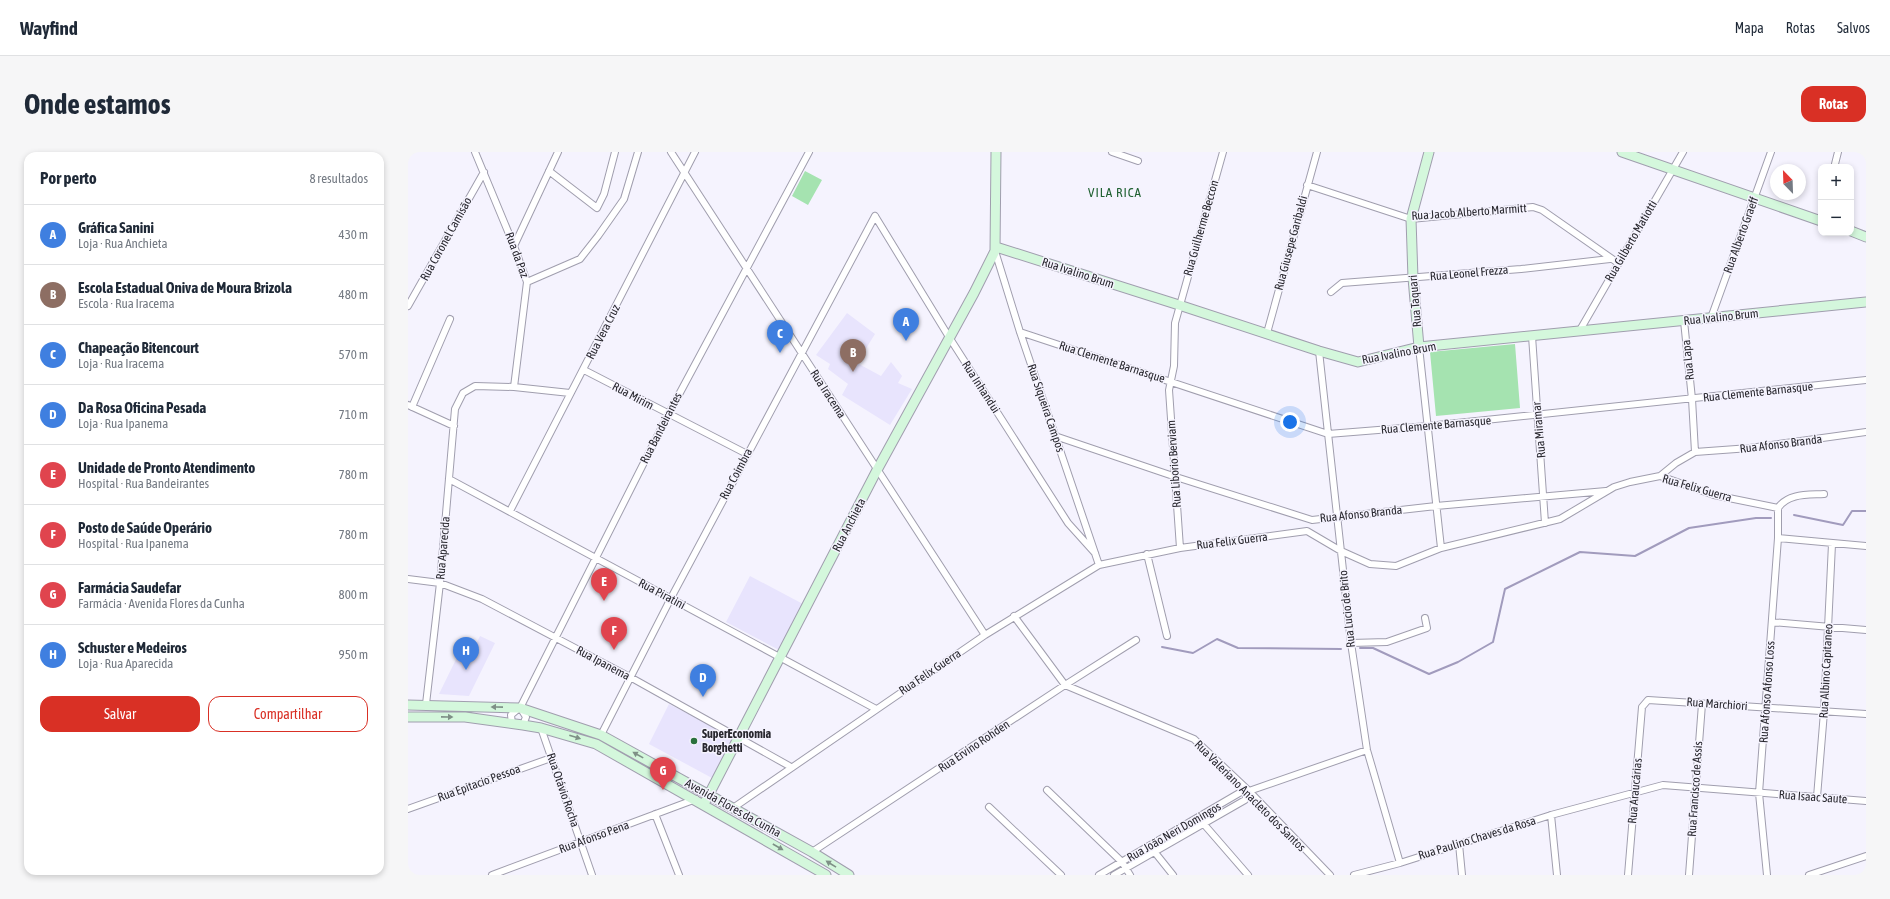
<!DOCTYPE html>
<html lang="pt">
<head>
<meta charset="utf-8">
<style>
	body { margin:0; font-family:"Asap Condensed",sans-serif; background:#f6f6f7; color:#1f2937 }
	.controls { position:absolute; right:12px; top:12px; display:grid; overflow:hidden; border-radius:8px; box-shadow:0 2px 6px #0003 }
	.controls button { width:36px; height:36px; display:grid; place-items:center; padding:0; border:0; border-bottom:1px solid #e0e1e3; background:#fff; color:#1f2937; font:20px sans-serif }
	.compass { position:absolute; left:1362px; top:12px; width:36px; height:36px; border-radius:50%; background:#fff; box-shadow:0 2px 6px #0003; rotate:337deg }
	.you { position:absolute; left:882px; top:270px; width:14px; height:14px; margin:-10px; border:3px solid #fff; border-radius:50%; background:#1a73e8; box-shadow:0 0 0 6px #1a73e833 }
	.badge { display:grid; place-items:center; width:26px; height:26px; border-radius:50%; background:#d93025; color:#fff; font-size:13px; font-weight:700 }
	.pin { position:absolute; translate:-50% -33px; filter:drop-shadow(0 1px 2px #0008) }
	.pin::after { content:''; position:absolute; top:21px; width:14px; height:12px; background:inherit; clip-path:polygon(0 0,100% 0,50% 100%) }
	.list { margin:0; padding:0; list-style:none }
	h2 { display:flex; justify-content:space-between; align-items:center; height:52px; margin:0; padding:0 16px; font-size:17px }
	h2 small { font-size:13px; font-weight:400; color:#747a83 }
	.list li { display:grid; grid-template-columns:26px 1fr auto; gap:12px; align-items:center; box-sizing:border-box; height:60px; padding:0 16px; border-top:1px solid #e0e1e3 }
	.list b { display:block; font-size:15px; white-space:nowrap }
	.list p { margin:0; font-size:13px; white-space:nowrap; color:#747a83 }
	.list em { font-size:13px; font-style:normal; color:#747a83 }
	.actions { display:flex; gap:8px; padding:12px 16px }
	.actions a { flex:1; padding:9px 0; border:1px solid #d93025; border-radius:12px; text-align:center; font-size:14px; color:#d93025 }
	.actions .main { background:#d93025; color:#fff }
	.map { position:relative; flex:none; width:1458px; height:723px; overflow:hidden; border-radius:12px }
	header { display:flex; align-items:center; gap:24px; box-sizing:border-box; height:56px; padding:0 20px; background:#fff; border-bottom:1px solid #e0e1e3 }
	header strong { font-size:19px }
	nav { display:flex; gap:22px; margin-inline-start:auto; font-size:14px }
	.intro { display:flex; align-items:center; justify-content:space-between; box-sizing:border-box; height:96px; padding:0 24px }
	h1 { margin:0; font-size:28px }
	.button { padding:10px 18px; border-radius:12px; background:#d93025; color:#fff; font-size:14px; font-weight:700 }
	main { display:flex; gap:24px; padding:0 24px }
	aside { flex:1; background:#fff; border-radius:12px; box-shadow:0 2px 6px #0003 }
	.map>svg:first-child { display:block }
	.built { fill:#e8e4fd }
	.green { fill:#a5e3b0 }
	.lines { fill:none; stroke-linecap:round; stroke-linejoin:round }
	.stream { stroke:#a19bbd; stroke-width:2 }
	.street-casing { stroke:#a09eae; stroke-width:8 }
	.secondary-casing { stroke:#a09eae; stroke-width:11 }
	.street { stroke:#fff; stroke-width:6 }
	.secondary { stroke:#d4f7dc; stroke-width:9 }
	.oneway { fill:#7e9086 }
	.poi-dot { fill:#29703c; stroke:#f5f3fe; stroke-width:1.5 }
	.labels { text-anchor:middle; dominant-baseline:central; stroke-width:3; stroke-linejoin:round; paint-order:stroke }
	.street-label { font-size:12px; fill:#29282f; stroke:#f5f3fe }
	.poi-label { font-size:12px; font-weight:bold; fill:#29282f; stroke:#f5f3fe; text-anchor:start }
	.neighbourhood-label { font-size:13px; letter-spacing:1px; fill:#1f6031; stroke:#f5f3fe }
</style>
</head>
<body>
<header>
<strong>Wayfind</strong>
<nav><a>Mapa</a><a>Rotas</a><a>Salvos</a></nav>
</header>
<div class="intro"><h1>Onde estamos</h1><a class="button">Rotas</a></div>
<main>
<aside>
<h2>Por perto<small>8 resultados</small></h2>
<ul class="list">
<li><span class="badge" style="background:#3f7fe0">A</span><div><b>Gráfica Sanini</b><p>Loja · Rua Anchieta</p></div><em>430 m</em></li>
<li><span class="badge" style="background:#8d6e63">B</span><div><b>Escola Estadual Oniva de Moura Brizola</b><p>Escola · Rua Iracema</p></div><em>480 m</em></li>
<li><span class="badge" style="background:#3f7fe0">C</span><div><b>Chapeação Bitencourt</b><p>Loja · Rua Iracema</p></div><em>570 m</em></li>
<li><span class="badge" style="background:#3f7fe0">D</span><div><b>Da Rosa Oficina Pesada</b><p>Loja · Rua Ipanema</p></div><em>710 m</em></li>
<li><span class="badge" style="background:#e0444e">E</span><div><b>Unidade de Pronto Atendimento</b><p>Hospital · Rua Bandeirantes</p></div><em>780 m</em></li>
<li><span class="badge" style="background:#e0444e">F</span><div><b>Posto de Saúde Operário</b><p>Hospital · Rua Ipanema</p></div><em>780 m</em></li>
<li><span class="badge" style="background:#e0444e">G</span><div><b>Farmácia Saudefar</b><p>Farmácia · Avenida Flores da Cunha</p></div><em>800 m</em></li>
<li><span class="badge" style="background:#3f7fe0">H</span><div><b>Schuster e Medeiros</b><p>Loja · Rua Aparecida</p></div><em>950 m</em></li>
</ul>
<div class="actions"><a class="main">Salvar</a><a>Compartilhar</a></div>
</aside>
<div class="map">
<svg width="1458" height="723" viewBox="0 0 1458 723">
	<rect width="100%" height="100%" fill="#f5f3fe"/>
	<path class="built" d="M 439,161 L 467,182 L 449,211 L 473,224 L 483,210 L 494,224 L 490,231 L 504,237 L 482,273 L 434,243 L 440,232 L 420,217 L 422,212 L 408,203 Z
		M 342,424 L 395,452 L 371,498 L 318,470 Z
		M 72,484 L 87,491 L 61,544 L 31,542 L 57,489 L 67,494 Z
		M 261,552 L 326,585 L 304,626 L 241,592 Z"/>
	<path class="green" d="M 397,19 L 414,28 L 400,53 L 384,44 Z
		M 1107,192 L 1112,256 L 1028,264 L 1022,200 Z"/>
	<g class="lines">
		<path class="stream" d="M 1386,363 L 1435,373 L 1444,359 L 1458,359
			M 754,495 L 785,501 L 809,487 L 830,496 L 933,497
			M 952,496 L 965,496 L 1021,522 L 1050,510 L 1085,490 L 1097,437 L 1172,400 L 1227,404 L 1281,376 L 1348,366 L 1363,366"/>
		<g class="street-casing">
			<path id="street" d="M 67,0 L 106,94 L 119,130 L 106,235
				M 263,0 L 577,483
				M 704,0 L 730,9
				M 1427,12 L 1430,0
				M 141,19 L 189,56 L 196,42 L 207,0
				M 899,33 L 1003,67 L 1125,55 L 1134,58 L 1210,111
				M 467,64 L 541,185 L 660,371 L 687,401
				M 106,94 L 150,0
				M 587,99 L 612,180 L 691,413
				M 119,130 L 172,107 L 190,84 L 216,47 L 230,0
				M 923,140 L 934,131 L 1113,117 L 1202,107
				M 0,154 L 76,20
				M 1303,166 L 1363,0
				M 1276,169 L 1284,247 L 1287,300
				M 1172,178 L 1275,0
				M 612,180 L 920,282 L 1020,274 L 1458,228
				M 859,181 L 909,0
				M 1124,184 L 1137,371
				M 1011,195 L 1033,396
				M 911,199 L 943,491 L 959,598 L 992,711
				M 176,218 L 339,302
				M 0,253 L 46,274
				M 4,255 L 42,167
				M 647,284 L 768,325 L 904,368 L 1028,354 L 1198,339
				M 1252,324 L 1268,311 L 1287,300 L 1342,296 L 1458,280
				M 41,327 L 468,557
				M 1370,356 C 1380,341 1400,343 1416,342
				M 102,359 L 287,0
				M 1370,386 L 1458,394
				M 772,396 L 761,238 L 766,214 L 767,171 L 815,0
				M 739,402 L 759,484
				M 0,427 L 32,431 L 74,447 L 222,525 L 383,615
				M 606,464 L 657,533 L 786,587 L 841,639 L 922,723
				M 1364,470 L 1458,478
				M 943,491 L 979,490 L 1019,476 L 1017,466
				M 18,552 L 32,431 L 47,257 L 55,241 L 67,234 L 106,235 L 162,241
				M 112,556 L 260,263 L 401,0
				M 113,557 L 118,565 L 115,573
				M 104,572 L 103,563 L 110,557
				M 133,576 L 184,723
				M 193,583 L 263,446 L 467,64
				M 639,638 L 714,710 L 722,723
				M 1409,645 L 1416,560 L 1424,392
				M 581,655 L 653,723
				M 325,656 L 577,483 L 691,413 L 772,396 L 899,379 L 933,399 L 962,412 L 988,414 L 1033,396 L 1152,367 L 1206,335 L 1222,330 L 1252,324 L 1306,343 L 1370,356
				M 0,657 L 143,606
				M 247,662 L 271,723
				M 1143,663 L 1149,723
				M 794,670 L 840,723
				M 1051,692 L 1054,723
				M 745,698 L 765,723
				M 404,700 L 657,533 L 728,488
				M 84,723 L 288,647
				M 691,723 L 833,640 L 841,639 L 959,598
				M 706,723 L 837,648 L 841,639
				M 946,723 L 992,711 L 1143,663 L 1255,633 L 1458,649
				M 1220,723 L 1234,555 L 1240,548 L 1458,562
				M 1281,723 L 1294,552
				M 1359,723 L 1351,641 L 1370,386 L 1370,356
				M 1401,723 L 1458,704"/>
		</g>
		<g class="secondary-casing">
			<path id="secondary" d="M 1214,0 L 1413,69
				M 1443,79 L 1458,85
				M 588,95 L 771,153 L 911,199 L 950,210 L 1011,195 L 1458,150
				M 1011,195 L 1005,126 L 1003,67 L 1021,0
				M 0,553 L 112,556 L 193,583 L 404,700 L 441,723
				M 0,565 L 57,565 L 115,573 L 133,576 L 188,592 L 418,723
				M 296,652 L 469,318 L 566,141 L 587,99 L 588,0"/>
		</g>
		<use href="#street" class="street"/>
		<use href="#secondary" class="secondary"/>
	</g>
	<defs><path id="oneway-solid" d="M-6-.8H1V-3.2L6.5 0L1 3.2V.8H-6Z"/></defs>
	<g class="oneway">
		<use href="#oneway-solid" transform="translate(89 555) rotate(-179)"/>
		<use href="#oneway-solid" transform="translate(39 565) rotate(1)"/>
		<use href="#oneway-solid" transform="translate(167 585) rotate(18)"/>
		<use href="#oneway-solid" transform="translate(230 603) rotate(-151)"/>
		<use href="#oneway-solid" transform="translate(370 695) rotate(30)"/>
		<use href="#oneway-solid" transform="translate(423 712) rotate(-148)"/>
	</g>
	<circle class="poi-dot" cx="286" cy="589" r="4"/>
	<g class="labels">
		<g class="street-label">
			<text transform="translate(1061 60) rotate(-4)">Rua Jacob Alberto Marmitt</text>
			<text transform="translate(793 76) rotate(-74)">Rua Guilherme Beccon</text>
			<text transform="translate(1333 83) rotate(-70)">Rua Alberto Graeff</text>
			<text transform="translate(38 87) rotate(-61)">Rua Coronel Camisão</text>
			<text transform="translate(1223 89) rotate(-60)">Rua Gilberto Matiotti</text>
			<text transform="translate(883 91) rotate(-75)">Rua Giusepe Garibaldi</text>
			<text transform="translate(109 103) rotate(70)">Rua da Paz</text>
			<text transform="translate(670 121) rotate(18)">Rua Ivalino Brum</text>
			<text transform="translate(1061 121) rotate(-5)">Rua Leonel Frezza</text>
			<text transform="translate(1007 149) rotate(-95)">Rua Taquari</text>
			<text transform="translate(1313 165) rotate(-6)">Rua Ivalino Brum</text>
			<text transform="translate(195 180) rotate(-63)">Rua Vera Cruz</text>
			<text transform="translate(991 201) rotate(-11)">Rua Ivalino Brum</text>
			<text transform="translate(1280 208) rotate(-96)">Rua Lapa</text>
			<text transform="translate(704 210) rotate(18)">Rua Clemente Barnasque</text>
			<text transform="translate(573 235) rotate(57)">Rua Inhandui</text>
			<text transform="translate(1350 240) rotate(-6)">Rua Clemente Barnasque</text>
			<text transform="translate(420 242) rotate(57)">Rua Iracema</text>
			<text transform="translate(225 244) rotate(28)">Rua Mirim</text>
			<text transform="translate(638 256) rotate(71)">Rua Siqueira Campos</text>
			<text transform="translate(1028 273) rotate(-5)">Rua Clemente Barnasque</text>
			<text transform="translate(253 276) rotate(-63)">Rua Bandeirantes</text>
			<text transform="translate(1131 278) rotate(-95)">Rua Miramar</text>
			<text transform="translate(1373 292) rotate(-7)">Rua Afonso Branda</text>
			<text transform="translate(766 312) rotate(-94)">Rua Liborio Berviam</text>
			<text transform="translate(328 322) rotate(-62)">Rua Coimbra</text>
			<text transform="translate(1289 336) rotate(16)">Rua Felix Guerra</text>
			<text transform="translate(953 362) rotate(-6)">Rua Afonso Branda</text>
			<text transform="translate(441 373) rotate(-63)">Rua Anchieta</text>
			<text transform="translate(824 389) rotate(-7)">Rua Felix Guerra</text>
			<text transform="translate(35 396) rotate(-85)">Rua Aparecida</text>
			<text transform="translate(254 442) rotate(28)">Rua Piratini</text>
			<text transform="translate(939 457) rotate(-96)">Rua Lucio de Brito</text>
			<text transform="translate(195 511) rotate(28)">Rua Ipanema</text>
			<text transform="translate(1418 519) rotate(-87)">Rua Albino Capitaneo</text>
			<text transform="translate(522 520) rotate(-34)">Rua Felix Guerra</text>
			<text transform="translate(1359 540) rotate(-86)">Rua Afonso Afonso Loss</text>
			<text transform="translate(1309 552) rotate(4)">Rua Marchiori</text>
			<text transform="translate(566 594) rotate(-34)">Rua Ervino Rohden</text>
			<text transform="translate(71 631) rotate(-20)">Rua Epitacio Pessoa</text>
			<text transform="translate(1287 637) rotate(-86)">Rua Francisco de Assis</text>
			<text transform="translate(155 638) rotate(71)">Rua Otávio Rocha</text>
			<text transform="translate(1227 639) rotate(-85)">Rua Araucárias</text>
			<text transform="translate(842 644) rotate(45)">Rua Valeriano Anacleto dos Santos</text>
			<text transform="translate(1405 645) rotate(4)">Rua Isaac Saute</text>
			<text transform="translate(325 656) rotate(29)">Avenida Flores da Cunha</text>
			<text transform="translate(766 680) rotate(-30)">Rua João Neri Domingos</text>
			<text transform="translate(186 685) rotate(-20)">Rua Afonso Pena</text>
			<text transform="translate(1069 686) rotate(-17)">Rua Paulino Chaves da Rosa</text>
		</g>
		<g class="poi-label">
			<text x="294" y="582">SuperEconomia<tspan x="294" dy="14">Borghetti</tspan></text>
		</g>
		<g class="neighbourhood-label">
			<text x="707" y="40">VILA RICA</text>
		</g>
	</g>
</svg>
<div class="controls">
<button>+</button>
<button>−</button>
</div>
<svg class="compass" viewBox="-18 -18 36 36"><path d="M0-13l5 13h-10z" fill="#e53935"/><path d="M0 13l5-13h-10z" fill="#747a83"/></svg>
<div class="you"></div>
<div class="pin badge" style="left:498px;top:189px;background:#3f7fe0">A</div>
<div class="pin badge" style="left:445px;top:220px;background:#8d6e63">B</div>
<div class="pin badge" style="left:372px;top:201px;background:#3f7fe0">C</div>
<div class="pin badge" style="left:295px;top:545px;background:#3f7fe0">D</div>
<div class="pin badge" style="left:196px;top:449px;background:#e0444e">E</div>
<div class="pin badge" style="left:206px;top:498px;background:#e0444e">F</div>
<div class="pin badge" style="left:255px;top:638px;background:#e0444e">G</div>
<div class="pin badge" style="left:58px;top:518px;background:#3f7fe0">H</div>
</div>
</main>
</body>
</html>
